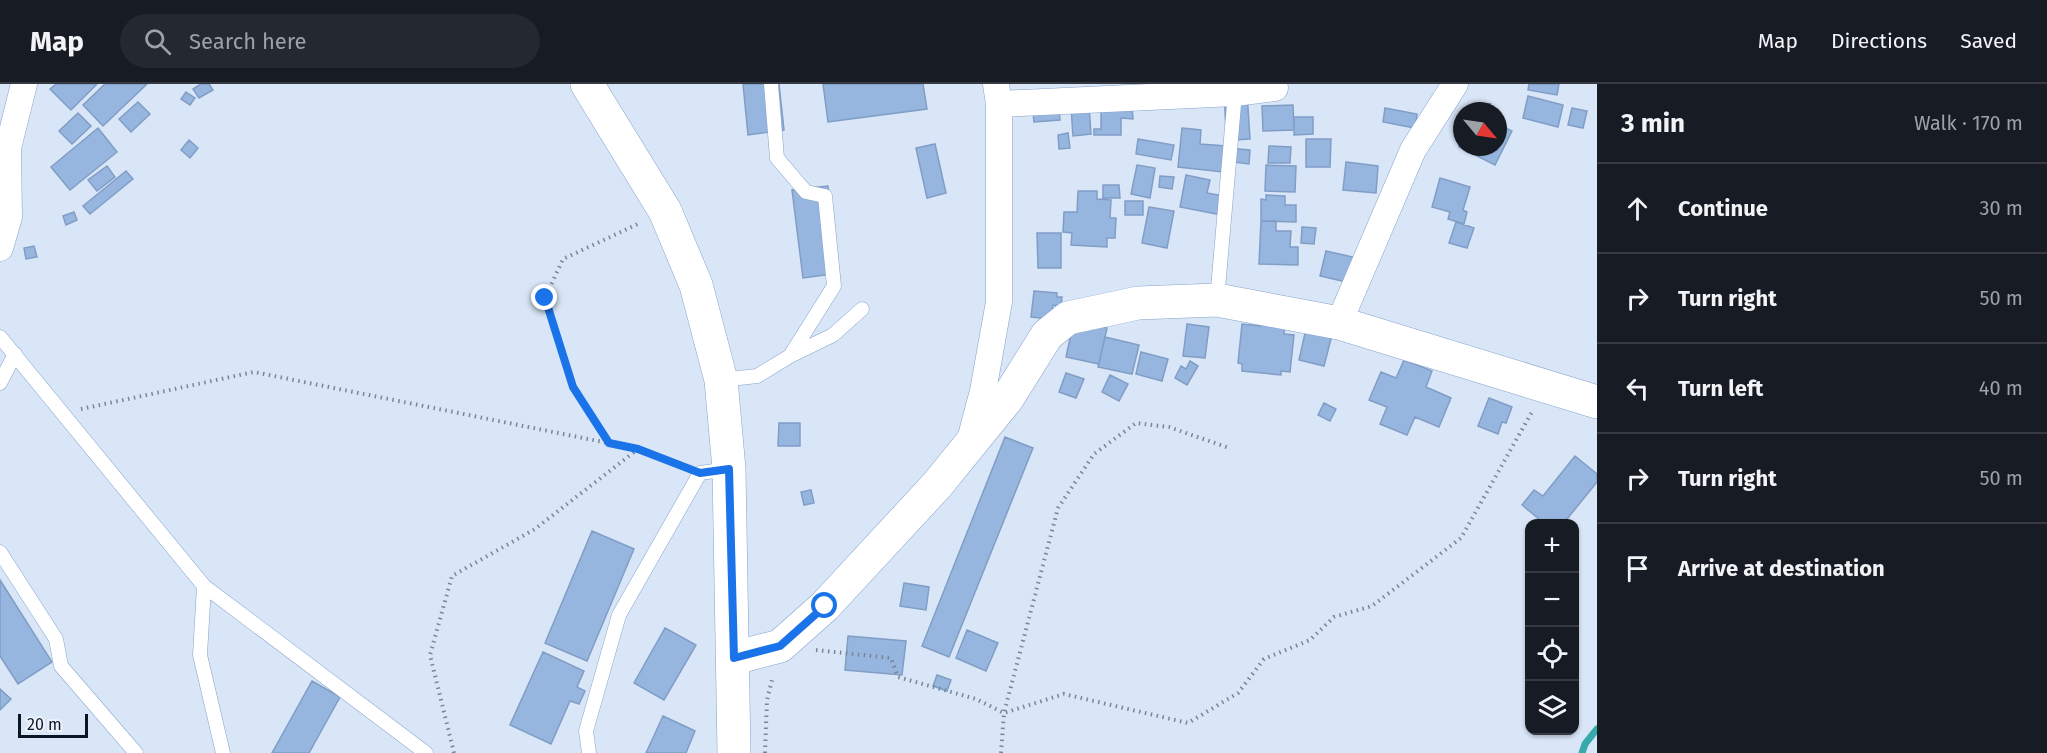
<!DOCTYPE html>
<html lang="en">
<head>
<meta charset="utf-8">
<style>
	body { margin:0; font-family:"Fira Sans",sans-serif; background:#242831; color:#f1f3f6 }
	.controls { position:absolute; right:18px; bottom:18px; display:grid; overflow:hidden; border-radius:12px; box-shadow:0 2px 4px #0004 }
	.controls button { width:54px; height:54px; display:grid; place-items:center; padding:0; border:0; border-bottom:2px solid #363941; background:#171b24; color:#f1f3f6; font:30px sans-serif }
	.compass { position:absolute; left:1453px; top:18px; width:54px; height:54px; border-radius:50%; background:#171b24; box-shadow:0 2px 4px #0004; rotate:119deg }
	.scale { position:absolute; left:18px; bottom:15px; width:70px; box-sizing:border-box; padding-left:6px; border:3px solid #0b1625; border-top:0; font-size:16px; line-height:21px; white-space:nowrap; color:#0b1625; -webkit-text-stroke:4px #ecf2fb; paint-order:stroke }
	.stop { position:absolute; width:18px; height:18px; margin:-14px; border:4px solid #1a73e8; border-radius:50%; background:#fff }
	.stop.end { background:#1a73e8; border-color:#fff; box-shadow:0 2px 6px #0008 }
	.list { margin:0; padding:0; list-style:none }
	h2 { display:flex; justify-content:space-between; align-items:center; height:78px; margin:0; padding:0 24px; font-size:26px }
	h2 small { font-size:20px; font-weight:400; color:#9ea1a6 }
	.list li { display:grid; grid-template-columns:39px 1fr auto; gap:18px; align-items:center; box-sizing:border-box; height:90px; padding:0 24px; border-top:2px solid #363941 }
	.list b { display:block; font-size:22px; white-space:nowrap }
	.list em { font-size:20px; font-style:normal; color:#9ea1a6 }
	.icon { flex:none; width:33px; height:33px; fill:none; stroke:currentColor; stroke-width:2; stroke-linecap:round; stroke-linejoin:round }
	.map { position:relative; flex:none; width:1597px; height:669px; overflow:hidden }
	header { display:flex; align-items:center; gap:36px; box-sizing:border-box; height:84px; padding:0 30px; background:#171b24; border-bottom:2px solid #363941 }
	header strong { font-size:28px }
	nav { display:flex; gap:33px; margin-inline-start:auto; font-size:21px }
	.search { width:420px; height:54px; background:#242831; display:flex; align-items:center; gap:15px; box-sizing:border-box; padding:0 21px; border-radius:33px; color:#9ea1a6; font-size:22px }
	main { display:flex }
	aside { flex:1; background:#171b24 }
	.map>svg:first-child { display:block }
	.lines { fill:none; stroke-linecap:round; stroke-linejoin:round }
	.stream { stroke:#39aaac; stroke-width:7 }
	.building { fill:#97b6df; stroke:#809dc6; stroke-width:1.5 }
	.lane-casing { stroke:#85a3cc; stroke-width:15 }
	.street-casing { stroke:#85a3cc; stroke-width:27 }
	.secondary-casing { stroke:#85a3cc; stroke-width:34 }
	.path { stroke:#7a8696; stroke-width:4; stroke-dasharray:1.5 4.5; stroke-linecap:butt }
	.lane { stroke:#fff; stroke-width:14 }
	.street { stroke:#fff; stroke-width:26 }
	.secondary { stroke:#fff; stroke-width:33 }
	.route { stroke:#1a73e8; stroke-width:8 }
</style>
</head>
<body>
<header>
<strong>Map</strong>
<div class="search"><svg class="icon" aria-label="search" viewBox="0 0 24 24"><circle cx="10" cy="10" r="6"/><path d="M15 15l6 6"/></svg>Search here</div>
<nav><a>Map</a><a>Directions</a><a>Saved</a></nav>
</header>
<main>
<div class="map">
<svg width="1597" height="669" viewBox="0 0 1597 669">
	<rect width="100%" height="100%" fill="#d9e6f7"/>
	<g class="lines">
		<path class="stream" d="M 1582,669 L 1585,660 L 1597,645"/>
	</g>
	<path class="building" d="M 56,0 L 97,0 L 71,26 L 50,5 Z
		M 105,0 L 147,0 L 103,42 L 83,21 Z
		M 201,0 L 209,0 L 213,6 L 199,14 L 193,5 Z
		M 743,0 L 779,0 L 784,46 L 748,51 Z
		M 823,0 L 923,0 L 927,25 L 828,38 Z
		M 1529,0 L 1559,0 L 1557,11 L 1528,6 Z
		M 1057,5 L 1060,36 L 1034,38 L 1031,7 Z
		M 1224,7 L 1247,8 L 1250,55 L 1234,56 L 1226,48 Z
		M 186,8 L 195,14 L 190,21 L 181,15 Z
		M 1070,8 L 1089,22 L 1091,50 L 1073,52 Z
		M 1528,12 L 1563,21 L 1558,43 L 1523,34 Z
		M 138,18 L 150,30 L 131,48 L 119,35 Z
		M 1293,21 L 1294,46 L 1263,47 L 1262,22 Z
		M 1101,23 L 1132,23 L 1133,35 L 1121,34 L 1121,51 L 1094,51 L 1094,45 L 1101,45 Z
		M 1385,24 L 1417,30 L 1415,44 L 1383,38 Z
		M 1572,24 L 1587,27 L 1583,44 L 1568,41 Z
		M 78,29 L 91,42 L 72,60 L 59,47 Z
		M 1294,33 L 1313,33 L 1313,50 L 1294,51 Z
		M 1498,40 L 1512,47 L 1495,81 L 1459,63 L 1462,57 L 1462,63 L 1498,63 Z
		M 98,44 L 117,68 L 70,106 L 51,83 Z
		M 1182,44 L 1201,46 L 1200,60 L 1226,62 L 1223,88 L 1178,83 Z
		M 1068,49 L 1070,64 L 1059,65 L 1058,51 Z
		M 1138,55 L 1174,61 L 1171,76 L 1136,70 Z
		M 1306,55 L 1331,55 L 1330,83 L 1306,83 Z
		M 189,56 L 198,64 L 190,74 L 181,66 Z
		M 935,60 L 946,109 L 927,114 L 916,64 Z
		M 1269,62 L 1291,63 L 1290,79 L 1268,79 Z
		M 1227,64 L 1250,66 L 1249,80 L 1226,77 Z
		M 1346,78 L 1378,82 L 1376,109 L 1343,106 Z
		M 1137,81 L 1155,84 L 1150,114 L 1131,110 Z
		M 1266,81 L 1296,82 L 1295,108 L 1265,107 Z
		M 107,82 L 115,93 L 97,107 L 88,96 Z
		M 126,87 L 133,95 L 90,130 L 83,122 Z
		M 1186,91 L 1210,96 L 1207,109 L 1225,112 L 1222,131 L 1180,123 Z
		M 1160,92 L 1174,93 L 1172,105 L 1159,103 Z
		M 1440,94 L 1470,103 L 1463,126 L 1467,128 L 1464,140 L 1448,135 L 1450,128 L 1432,123 Z
		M 1103,101 L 1119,101 L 1120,114 L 1103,114 Z
		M 828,102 L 839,189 L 803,194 L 792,106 Z
		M 1078,107 L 1097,107 L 1097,115 L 1111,116 L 1110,134 L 1116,134 L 1115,154 L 1107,154 L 1107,163 L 1071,161 L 1072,149 L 1063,148 L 1064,128 L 1077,128 Z
		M 1266,111 L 1285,112 L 1285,121 L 1296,121 L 1296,138 L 1261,137 L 1261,115 L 1266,116 Z
		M 1125,117 L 1143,117 L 1143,131 L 1125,131 Z
		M 1149,123 L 1174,127 L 1167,164 L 1142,159 Z
		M 74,128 L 77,136 L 66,141 L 63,132 Z
		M 1261,137 L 1276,137 L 1276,147 L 1291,147 L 1290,163 L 1298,163 L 1298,181 L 1259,180 Z
		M 1456,138 L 1474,144 L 1467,164 L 1449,159 Z
		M 1302,143 L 1316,144 L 1314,160 L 1301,159 Z
		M 1037,149 L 1061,149 L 1061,184 L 1038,184 Z
		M 34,162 L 37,173 L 26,175 L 24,164 Z
		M 1326,167 L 1357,174 L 1351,199 L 1320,192 Z
		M 1034,207 L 1057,209 L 1057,213 L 1062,213 L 1061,222 L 1053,221 L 1051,235 L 1031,233 Z
		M 1074,236 L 1107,244 L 1099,280 L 1066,273 Z
		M 1262,237 L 1285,240 L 1284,250 L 1294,251 L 1290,288 L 1281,287 L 1281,291 L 1242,287 L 1242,280 L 1238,279 L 1242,240 L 1261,242 Z
		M 1187,240 L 1209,243 L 1205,274 L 1183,272 Z
		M 1306,245 L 1332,251 L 1324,282 L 1299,276 Z
		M 1105,253 L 1139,261 L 1132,290 L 1098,283 Z
		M 1141,268 L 1168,275 L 1162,297 L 1136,290 Z
		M 1404,276 L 1432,287 L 1426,303 L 1451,314 L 1439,343 L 1415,333 L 1407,351 L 1380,340 L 1387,323 L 1369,316 L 1381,288 L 1396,294 Z
		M 1190,277 L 1198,282 L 1187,301 L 1175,294 L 1181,282 L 1186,285 Z
		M 1066,289 L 1084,295 L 1076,314 L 1059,308 Z
		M 1110,291 L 1128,300 L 1119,317 L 1102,308 Z
		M 1489,314 L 1512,323 L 1506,339 L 1502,338 L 1498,350 L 1478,342 Z
		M 1324,319 L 1336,325 L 1330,337 L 1318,331 Z
		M 779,339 L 800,339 L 800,362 L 778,362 Z
		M 1005,353 L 1033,364 L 949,573 L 922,562 Z
		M 1575,372 L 1597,390 L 1597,398 L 1563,440 L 1545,440 L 1522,421 L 1534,406 L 1543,412 Z
		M 811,406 L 814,419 L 804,421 L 801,408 Z
		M 592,447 L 634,465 L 587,577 L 545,559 Z
		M 0,496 L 52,578 L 18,600 L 0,572 Z
		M 904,499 L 929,503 L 926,526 L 900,522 Z
		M 665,544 L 696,561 L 664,616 L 634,599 Z
		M 967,546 L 998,559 L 986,587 L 956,574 Z
		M 848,552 L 906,557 L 902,591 L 845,586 Z
		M 543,568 L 584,587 L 577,603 L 585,607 L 579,620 L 570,617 L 551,660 L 510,641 Z
		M 937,591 L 951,596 L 947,607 L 933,602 Z
		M 312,597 L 340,613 L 309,669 L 272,669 Z
		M 0,605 L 11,615 L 0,626 Z
		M 663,632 L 695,647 L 686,669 L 646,669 Z"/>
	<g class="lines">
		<g class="lane-casing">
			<path id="lane" d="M 1217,216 L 1235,9
				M 0,253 L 204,502 L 426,669
				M 790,272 L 833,251 L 862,225
				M 721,296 L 757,292 L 790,272 L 834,202 L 825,112 L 806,108 L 777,74 L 771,0
				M 0,299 L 15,270
				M 0,468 L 56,555 L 61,582 L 136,669
				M 204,502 L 200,571 L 223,669
				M 589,669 L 586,647 L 619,531 L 700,389 L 729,385"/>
		</g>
		<g class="street-casing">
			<path id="street" d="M 999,20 L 1235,9 L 1275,4
				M 0,164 L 9,133 L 8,64 L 24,0
				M 1339,239 L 1413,66 L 1455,0
				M 970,356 L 983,307 L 999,218 L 999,20 L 996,0"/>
		</g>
		<g class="secondary-casing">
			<path id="secondary" d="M 587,0 L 665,127 L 696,201 L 721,296 L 729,385 L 734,669
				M 734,574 L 780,562 L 825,522 L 937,401 L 1007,315 L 1047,251 L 1068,234 L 1138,219 L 1217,216 L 1339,239 L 1597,318"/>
		</g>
		<path class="path" d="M 81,325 L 254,288 L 638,365 L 683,382
			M 608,358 L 573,303 L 545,214 L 563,175 L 640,139
			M 816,566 L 891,574 L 898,593 L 976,615 L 1004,629 L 1064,610 L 1188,639 L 1238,609 L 1264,575 L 1310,556 L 1334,533 L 1372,522 L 1461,454 L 1533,326
			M 454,669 L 430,571 L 452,492 L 535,445 L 638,365
			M 765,669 L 767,616 L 773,592
			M 1001,669 L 1004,629 L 1058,424 L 1094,370 L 1136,339 L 1169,343 L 1229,364"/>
		<use href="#lane" class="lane"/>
		<use href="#street" class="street"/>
		<use href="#secondary" class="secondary"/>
	</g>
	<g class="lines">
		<path class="route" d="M 545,214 L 573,303 L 609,359 L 638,365 L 700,389 L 729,385 L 734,574 L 780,562 L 825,522"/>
	</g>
</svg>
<div class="controls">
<button>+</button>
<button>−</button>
<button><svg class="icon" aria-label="locate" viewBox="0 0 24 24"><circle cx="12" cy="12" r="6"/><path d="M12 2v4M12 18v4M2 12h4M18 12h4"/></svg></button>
<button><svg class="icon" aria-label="layers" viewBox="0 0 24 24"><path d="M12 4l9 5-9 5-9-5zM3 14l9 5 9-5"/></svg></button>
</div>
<svg class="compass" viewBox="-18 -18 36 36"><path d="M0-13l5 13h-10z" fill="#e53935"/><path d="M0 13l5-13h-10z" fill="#9ea1a6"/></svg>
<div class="scale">20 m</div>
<div class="stop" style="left:825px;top:522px"></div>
<div class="stop end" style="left:545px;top:214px"></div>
</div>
<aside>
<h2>3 min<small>Walk · 170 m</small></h2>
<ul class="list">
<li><svg class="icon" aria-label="ahead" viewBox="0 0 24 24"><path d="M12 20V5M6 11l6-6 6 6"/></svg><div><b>Continue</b></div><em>30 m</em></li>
<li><svg class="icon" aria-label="right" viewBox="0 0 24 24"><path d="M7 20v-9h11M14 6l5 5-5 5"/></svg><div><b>Turn right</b></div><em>50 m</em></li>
<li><svg class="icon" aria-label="left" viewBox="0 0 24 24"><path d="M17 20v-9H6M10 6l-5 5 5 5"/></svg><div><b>Turn left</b></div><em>40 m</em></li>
<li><svg class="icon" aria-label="right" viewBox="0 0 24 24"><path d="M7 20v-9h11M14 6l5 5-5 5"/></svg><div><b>Turn right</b></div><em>50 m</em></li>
<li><svg class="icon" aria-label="arrive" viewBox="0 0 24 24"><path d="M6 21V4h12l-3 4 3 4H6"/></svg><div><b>Arrive at destination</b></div></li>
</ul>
</aside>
</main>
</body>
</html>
